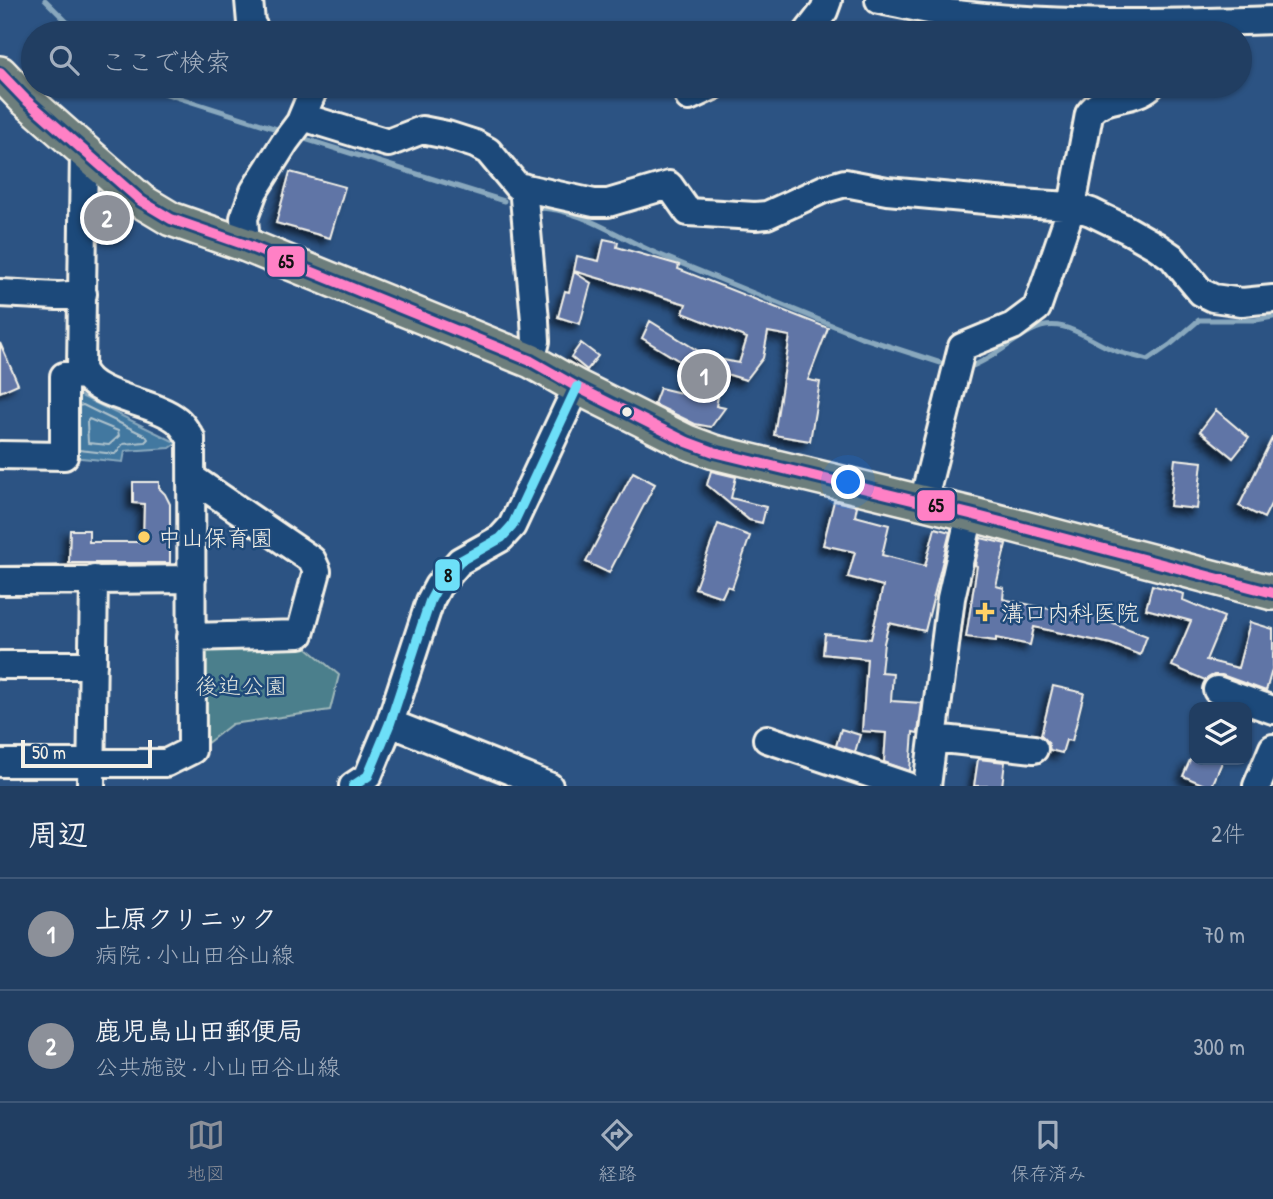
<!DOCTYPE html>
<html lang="ja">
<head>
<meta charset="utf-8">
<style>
	body { margin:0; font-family:"Patrick Hand","Klee One",sans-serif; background:#294568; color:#f1f3f6 }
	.controls { position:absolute; right:21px; bottom:21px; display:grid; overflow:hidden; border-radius:14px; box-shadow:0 2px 5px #0004 }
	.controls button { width:63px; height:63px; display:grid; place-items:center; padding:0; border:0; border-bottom:2px solid #3e5777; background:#213e62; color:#f1f3f6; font:35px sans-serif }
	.scale { position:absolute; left:21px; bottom:18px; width:131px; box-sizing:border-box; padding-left:7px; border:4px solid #f4f1e8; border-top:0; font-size:19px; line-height:24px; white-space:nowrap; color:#f4f1e8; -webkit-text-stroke:5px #1f4a7a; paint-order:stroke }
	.you { position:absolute; left:849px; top:483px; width:24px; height:24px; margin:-18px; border:5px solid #fff; border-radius:50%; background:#1a73e8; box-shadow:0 0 0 10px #1a73e833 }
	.badge { display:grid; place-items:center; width:46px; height:46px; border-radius:50%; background:#8c9099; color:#fff; font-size:23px; font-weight:700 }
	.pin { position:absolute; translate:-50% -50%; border:4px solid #fff; box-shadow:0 2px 7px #0006 }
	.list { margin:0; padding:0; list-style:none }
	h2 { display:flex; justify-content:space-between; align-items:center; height:91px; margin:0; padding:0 28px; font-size:30px }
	h2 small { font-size:23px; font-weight:400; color:#a2aebe }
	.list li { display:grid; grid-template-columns:46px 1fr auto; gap:21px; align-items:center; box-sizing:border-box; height:112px; padding:0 28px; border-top:2px solid #3e5777 }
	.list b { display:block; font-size:26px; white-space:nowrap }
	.list p { margin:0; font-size:23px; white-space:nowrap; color:#a2aebe }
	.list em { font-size:23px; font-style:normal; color:#a2aebe }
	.icon { flex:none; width:38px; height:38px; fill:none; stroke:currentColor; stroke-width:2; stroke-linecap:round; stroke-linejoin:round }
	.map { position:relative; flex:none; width:1273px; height:786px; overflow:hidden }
	.search { position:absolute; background:#213e62; box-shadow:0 2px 5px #0004; left:21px; right:21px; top:21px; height:77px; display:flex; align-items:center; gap:18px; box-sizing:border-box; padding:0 24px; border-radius:38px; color:#a2aebe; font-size:26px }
	.sheet { height:315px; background:#213e62 }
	nav { display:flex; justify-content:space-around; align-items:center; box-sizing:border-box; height:98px; border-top:2px solid #3e5777; background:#213e62; font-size:19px; color:#a2aebe }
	nav a { display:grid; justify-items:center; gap:4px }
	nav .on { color:#8c9099 }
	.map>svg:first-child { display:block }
	.green { fill:#4b7f8c; stroke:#a0b8ba; stroke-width:2 }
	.water { fill:#4278a0; stroke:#89a8bd; stroke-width:2 }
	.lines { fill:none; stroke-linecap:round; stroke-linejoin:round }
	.shore { stroke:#adc1cb; stroke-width:2 }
	.stream { stroke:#89a8bd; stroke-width:5 }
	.building { fill:#6075a6; stroke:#f4f1e8; stroke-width:2; filter:url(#shadow) }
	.minor-casing { stroke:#f4f1e8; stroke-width:32 }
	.major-casing { stroke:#f4f1e8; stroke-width:38 }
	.minor { stroke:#1f4a7a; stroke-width:26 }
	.major { stroke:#6d7e7c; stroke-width:33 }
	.bus-1-casing { stroke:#1f4a7a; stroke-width:16 }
	.bus-2-casing { stroke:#1f4a7a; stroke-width:16 }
	.bus-1 { stroke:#ff80c5; stroke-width:10 }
	.bus-2 { stroke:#6ddff8; stroke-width:10 }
	.bus-dot { fill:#f4f1e8; stroke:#1f4a7a; stroke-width:2.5 }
	.poi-dot { fill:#ffd166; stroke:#1f4a7a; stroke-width:2.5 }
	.labels { text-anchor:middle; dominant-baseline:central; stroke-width:5; stroke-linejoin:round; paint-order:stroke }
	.poi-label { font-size:23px; fill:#f4f1e8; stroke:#1f4a7a; text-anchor:start }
	.park-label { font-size:23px; fill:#dbe0da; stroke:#1f4a7a }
	.line-badge { stroke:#1f4a7a; stroke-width:2.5 }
	.pale-badge-label { font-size:19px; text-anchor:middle; font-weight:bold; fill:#111 }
</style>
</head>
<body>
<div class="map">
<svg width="1273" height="786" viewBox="0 0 1273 786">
	<defs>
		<filter id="shadow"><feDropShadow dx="-5.5" dy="5.5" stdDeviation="3.5" flood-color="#0009"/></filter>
	</defs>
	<rect width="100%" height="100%" fill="#2c5383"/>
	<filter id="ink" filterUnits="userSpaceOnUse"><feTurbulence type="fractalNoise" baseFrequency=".0143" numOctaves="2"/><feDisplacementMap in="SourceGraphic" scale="14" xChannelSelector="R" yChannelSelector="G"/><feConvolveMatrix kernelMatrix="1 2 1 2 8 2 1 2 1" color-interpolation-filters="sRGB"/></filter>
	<g filter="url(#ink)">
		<path class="green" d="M 300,642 L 339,675 L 330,710 L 232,724 L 201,748 L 204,650 Z"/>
		<path class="water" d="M 71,391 L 177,443 L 170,448 L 125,451 L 123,462 L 71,457 Z"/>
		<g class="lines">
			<path class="shore" d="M 79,406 L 83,405 L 146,436 L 148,439 L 145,442 L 123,444 L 115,454 L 79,450
				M 89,419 L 118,431 L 119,436 L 109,445 L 88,443 L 87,422 Z"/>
			<path class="stream" d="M 45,0 L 67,22 L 86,33
				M 142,86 L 283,131
				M 305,139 L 504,201
				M 533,208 C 580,207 617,237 658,254 L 861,337 L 947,365
				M 970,367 C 992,359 1010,342 1031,331 C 1061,315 1083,337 1111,349 C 1122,354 1136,356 1148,360 L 1171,344 L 1199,320 L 1256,320 L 1273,317"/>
		</g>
		<path class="building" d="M 290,172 L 345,187 L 330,238 L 276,223 Z
			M 99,204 L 120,208 L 127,214 L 123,235 L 99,230 Z
			M 604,239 L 618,242 L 617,247 L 679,265 L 678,269 L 828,328 L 808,380 L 820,382 L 810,441 L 774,435 L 790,336 L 768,332 L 763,358 L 746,380 L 723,373 L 716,406 L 725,408 L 711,427 L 695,424 L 654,404 L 660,388 L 681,393 L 689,367 L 642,338 L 650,321 L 708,357 L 739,363 L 747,338 L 683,313 L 686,304 L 574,271 L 577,256 L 599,261 Z
			M 574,272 L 591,283 L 580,324 L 558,317 L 565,291 L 569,292 Z
			M 0,343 L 18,384 L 0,392 Z
			M 581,343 L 598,356 L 587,370 L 571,357 Z
			M 1216,410 L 1249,438 L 1233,458 L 1200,431 Z
			M 1273,436 L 1273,500 L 1264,518 L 1239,506 Z
			M 1175,459 L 1202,462 L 1197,509 L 1170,506 Z
			M 711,471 L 736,477 L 731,498 L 766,507 L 762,523 L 749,520 L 707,485 Z
			M 633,472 L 655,484 L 609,573 L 586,562 Z
			M 133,482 L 159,482 L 159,488 L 165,494 L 170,504 L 170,563 L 69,563 L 70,530 L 89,530 L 89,542 L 143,542 L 144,504 L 133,503 Z
			M 834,501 L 857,506 L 855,516 L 889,525 L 882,555 L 925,566 L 935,528 L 950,532 L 925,631 L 889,623 L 884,643 L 881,672 L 893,673 L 891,701 L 922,703 L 918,733 L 913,732 L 910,771 L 884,762 L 886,733 L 862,731 L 867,659 L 823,654 L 825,634 L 871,639 L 883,586 L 848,577 L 855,552 L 823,545 Z
			M 718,524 L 750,536 L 732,588 L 727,586 L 722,597 L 695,588 Z
			M 981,538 L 1006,544 L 996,586 L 1004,588 L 1003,599 L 1073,614 L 1075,608 L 1147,636 L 1140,655 L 1111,644 L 1034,627 L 1030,645 L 996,638 L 996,641 L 966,637 L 977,566 L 975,565 Z
			M 1152,585 L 1184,594 L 1183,600 L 1224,617 L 1206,660 L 1238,668 L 1250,622 L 1273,629 L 1273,666 L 1266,691 L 1222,675 L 1214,675 L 1205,680 L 1172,666 L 1191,621 L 1146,609 Z
			M 1053,686 L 1084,693 L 1072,741 L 1066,740 L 1062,753 L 1050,750 L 1048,742 L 1041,735 Z
			M 841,729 L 860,735 L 855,752 L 836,746 Z
			M 978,759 L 1005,762 L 1002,786 L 974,786 Z
			M 1190,760 L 1223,760 L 1212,786 L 1207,786 L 1183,776 Z"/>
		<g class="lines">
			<g class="minor-casing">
				<path id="minor" d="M 249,0 L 251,23 L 257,33
					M 879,0 C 902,4 925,10 947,13 C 1054,26 1166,24 1273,20
					M 807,33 L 824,11 L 828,0
					M 689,97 L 713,86
					M 303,117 L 388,143 L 422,130 L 447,135 L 475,144 L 488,151 L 517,186 L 594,203 L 608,203 L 669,185 L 688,212 L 755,216 L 767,215 L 824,189 L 845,183 L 887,191 L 1018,203 L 1072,206 L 1091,212 L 1126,229 L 1156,246 L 1172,257 L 1201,292 L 1213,298 L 1242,302 L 1273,299
					M 523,187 L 535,320 L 536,341 L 531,361
					M 246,245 L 244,218 L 254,191 L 285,142 L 300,122 L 315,86
					M 0,293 L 57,296 L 83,294
					M 0,455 L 64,456 L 64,376 L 84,375
					M 923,502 L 962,347 L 1013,326 L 1037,308 L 1072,206 L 1089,114 C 1102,94 1132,102 1150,86
					M 0,581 L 192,579
					M 191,637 L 300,634 L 317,571 L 312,560 L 192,478
					M 0,665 L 93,665
					M 1217,690 L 1273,710
					M 390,723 L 549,786
					M 934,738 L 1034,749
					M 767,739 L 907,786
					M 0,763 L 166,763 L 192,750 L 191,438 C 187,433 183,425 177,420 C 153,400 91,398 81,368 L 84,151
					M 91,786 L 94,579
					M 353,786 L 368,776 L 390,723 L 430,601 L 438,586 L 460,561 L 501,538 L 512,526 L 577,387
					M 927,786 L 951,598 L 970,514
					M 1257,786 L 1273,748"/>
			</g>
			<g class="major-casing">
				<path id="major" d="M 0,73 L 25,99 L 141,201 L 171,219 L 246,245 L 531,361 L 577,387 L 687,442 L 714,452 L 970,514 L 1273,593"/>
			</g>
			<use href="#minor" class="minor"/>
			<use href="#major" class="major"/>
			<g class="bus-1-casing">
				<path id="bus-1" d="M 0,73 L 25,99 L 141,201 L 171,219 L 246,245 L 531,361 L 577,387 L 687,442 L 714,452 L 970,514 L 1273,593"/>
			</g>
			<g class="bus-2-casing">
				<path id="bus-2" d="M 353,786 L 368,776 L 390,723 L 430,601 L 438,586 L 460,561 L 501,538 L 512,526 L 577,387"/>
			</g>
			<use href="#bus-1" class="bus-1"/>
			<use href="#bus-2" class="bus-2"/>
		</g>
	</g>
	<circle class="bus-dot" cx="627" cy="412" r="6"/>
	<g class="poi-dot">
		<circle cx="144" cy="537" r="7"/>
		<path d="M981.5 601.5h7v7h7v7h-7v7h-7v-7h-7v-7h7z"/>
	</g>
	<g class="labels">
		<g class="poi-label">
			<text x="158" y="537">中山保育園</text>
			<text x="1001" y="612">溝口内科医院</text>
		</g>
		<g class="park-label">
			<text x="241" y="685">後迫公園</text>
		</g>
	</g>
	<g class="line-badge">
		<rect x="266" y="245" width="40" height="33" rx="7" fill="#ff80c5"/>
		<rect x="916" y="489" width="40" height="33" rx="7" fill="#ff80c5"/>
		<rect x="434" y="558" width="27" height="34" rx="7" fill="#6ddff8"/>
	</g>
	<g class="pale-badge-label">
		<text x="286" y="268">65</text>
		<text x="936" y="512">65</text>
		<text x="448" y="582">8</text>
	</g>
</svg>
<div class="controls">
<button><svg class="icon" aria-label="layers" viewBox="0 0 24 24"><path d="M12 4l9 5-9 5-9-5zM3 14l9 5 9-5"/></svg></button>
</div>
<div class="scale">50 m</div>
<div class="you"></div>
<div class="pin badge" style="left:704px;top:376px">1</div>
<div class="pin badge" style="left:107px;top:218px">2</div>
<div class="search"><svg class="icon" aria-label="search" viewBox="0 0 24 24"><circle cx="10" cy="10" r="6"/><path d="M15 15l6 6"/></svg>ここで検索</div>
</div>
<section class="sheet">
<h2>周辺<small>2件</small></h2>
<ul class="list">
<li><span class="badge">1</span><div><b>上原クリニック</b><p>病院 · 小山田谷山線</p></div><em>70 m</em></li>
<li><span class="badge">2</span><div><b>鹿児島山田郵便局</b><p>公共施設 · 小山田谷山線</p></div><em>300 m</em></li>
</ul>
</section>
<nav>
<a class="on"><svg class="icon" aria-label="map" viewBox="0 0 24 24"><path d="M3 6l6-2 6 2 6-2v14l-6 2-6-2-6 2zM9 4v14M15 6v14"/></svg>地図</a>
<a><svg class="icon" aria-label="directions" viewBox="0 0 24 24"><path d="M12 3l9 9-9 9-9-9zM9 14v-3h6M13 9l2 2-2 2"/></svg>経路</a>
<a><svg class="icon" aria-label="saved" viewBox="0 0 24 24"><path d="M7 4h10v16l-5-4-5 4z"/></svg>保存済み</a>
</nav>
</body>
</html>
